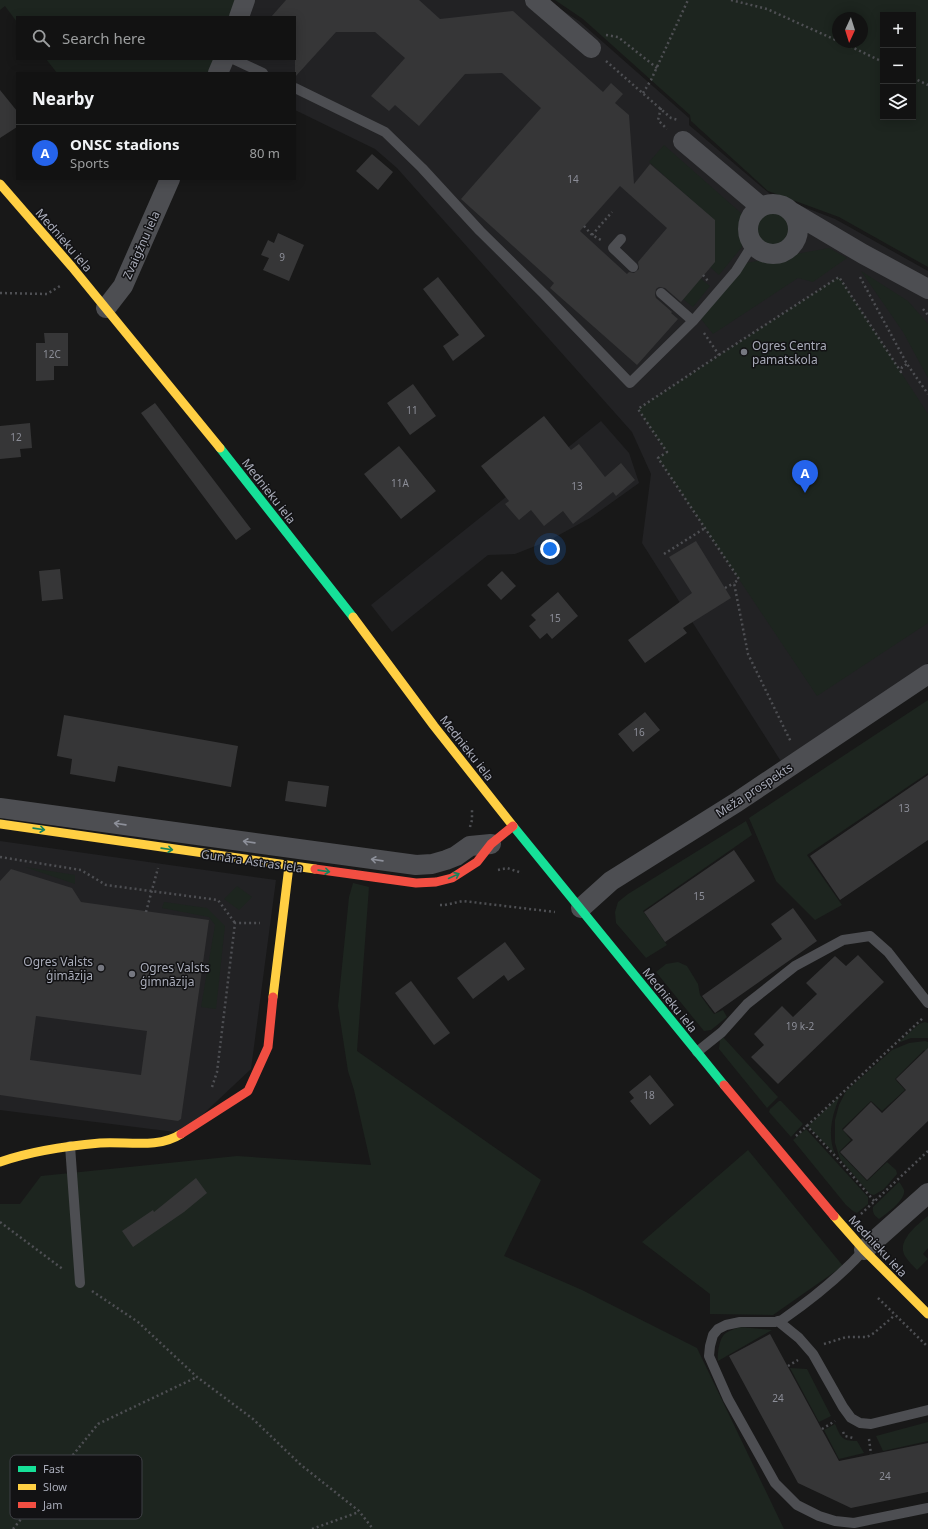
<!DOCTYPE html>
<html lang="en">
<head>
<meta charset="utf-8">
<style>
	body { margin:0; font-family:"Noto Sans",sans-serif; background:#1f2020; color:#f1f3f6 }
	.controls { position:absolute; right:12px; top:12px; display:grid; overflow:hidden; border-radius:0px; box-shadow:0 2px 10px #0003 }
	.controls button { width:36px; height:36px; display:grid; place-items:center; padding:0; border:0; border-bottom:1px solid #313232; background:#121212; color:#f1f3f6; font:20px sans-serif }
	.compass { position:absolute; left:832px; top:12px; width:36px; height:36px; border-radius:50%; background:#121212; box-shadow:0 2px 10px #0003; rotate:184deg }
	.you { position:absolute; left:550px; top:549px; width:14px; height:14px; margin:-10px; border:3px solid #fff; border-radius:50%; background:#1a73e8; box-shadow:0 0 0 6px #1a73e833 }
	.badge { display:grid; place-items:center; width:26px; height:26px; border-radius:50%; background:#2563eb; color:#fff; font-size:13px; font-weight:700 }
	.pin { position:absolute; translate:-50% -33px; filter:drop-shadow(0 1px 2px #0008) }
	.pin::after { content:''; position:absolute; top:21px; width:14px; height:12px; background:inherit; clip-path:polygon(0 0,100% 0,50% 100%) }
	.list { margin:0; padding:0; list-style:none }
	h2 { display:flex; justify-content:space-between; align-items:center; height:52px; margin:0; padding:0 16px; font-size:17px }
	h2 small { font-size:13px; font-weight:400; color:#9c9e9f }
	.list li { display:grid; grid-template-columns:26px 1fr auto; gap:12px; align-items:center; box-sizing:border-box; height:56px; padding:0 16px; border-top:1px solid #313232 }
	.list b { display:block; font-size:15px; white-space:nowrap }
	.list p { margin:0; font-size:13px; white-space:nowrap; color:#9c9e9f }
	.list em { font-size:13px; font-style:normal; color:#9c9e9f }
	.icon { flex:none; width:22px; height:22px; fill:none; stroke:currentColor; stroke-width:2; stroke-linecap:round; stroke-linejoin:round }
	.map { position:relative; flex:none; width:928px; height:1529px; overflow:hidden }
	.search { position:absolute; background:#121212; box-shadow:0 2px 10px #0003; left:16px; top:16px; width:280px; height:44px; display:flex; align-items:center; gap:10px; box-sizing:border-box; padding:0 14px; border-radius:0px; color:#9c9e9f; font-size:15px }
	.panel { position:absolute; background:#121212; box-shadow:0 2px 10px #0003; left:16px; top:72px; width:280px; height:108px; border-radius:0px }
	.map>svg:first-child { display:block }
	.built { fill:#222224 }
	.green { fill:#1d251f; fill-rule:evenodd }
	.building { fill:#363637; fill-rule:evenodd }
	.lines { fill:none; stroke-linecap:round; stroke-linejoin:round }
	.path { stroke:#4e4f53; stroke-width:2.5; stroke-dasharray:2 3; stroke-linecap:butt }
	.lane { stroke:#4d4e52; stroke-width:10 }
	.street { stroke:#4d4e52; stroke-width:20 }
	.fast { stroke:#16e098; stroke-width:9 }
	.slow { stroke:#ffcf43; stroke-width:9 }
	.jam { stroke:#f24e42; stroke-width:9 }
	.oneway { stroke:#8d909a }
	.oneway2 { stroke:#14835d }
	.poi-dot { fill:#767881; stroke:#121214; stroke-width:1.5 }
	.labels { text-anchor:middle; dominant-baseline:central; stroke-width:3; stroke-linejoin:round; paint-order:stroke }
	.number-label { font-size:10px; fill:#8c8e98 }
	.street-label { font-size:12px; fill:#a9acb9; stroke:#121214 }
	.poi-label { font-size:12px; fill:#a9acb9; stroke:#121214; text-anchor:start }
	.key { fill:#121214; stroke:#3f4046; stroke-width:1 }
	.key-label { font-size:11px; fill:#a9acb9 }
</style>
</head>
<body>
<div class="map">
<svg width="928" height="1529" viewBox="0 0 928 1529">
	<rect width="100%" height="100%" fill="#181818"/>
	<path class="built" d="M 244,0 L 546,0 L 579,21 L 689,118 L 689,125 L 770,194 L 835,219 L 928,271 L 928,663 L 782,763 L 642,543 L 651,474 L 632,432 L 397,168 L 375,149 L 295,110 L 295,73 L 220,73 L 223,59 L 295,59 L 295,17 L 238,17 Z
		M 601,421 L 629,453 L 639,483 L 590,518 L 548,541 L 515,554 L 488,555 L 392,632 L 371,605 Z
		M 0,841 L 276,880 L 251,1069 L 183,1133 L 0,1110 Z"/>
	<path class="green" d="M 0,0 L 238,0 L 232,17 L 17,17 L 17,22 L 5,6 L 0,10 Z
		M 555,0 L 928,0 L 928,267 L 839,217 L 768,191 L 691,121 L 690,115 L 583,19 ZM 883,15 L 913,15 L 913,117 L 883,117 ZM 838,18 L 862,18 L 862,42 L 838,42 Z
		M 46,59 L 218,59 L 212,73 L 57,73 Z
		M 664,145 L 741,213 L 742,247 L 719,275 L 710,267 L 715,261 L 714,220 L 649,162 Z
		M754 228a18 18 0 1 1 36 0a18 18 0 1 1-36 0Z
		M 829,248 L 847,258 L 813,282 L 798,278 L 713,334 L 701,319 L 746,263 Z
		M 861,271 L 908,301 L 928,324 L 928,378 L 903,332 Z
		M 839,277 L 928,414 L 928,623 L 817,696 L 658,458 L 666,452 L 638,409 Z
		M 700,278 L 710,286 L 693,307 L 683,299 Z
		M 928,700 L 928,773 L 807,855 L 842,905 L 815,920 L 776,881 L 749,818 Z
		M 746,821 L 752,835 L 643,911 L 667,945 L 646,958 L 616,923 L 615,912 L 618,902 L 628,894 Z
		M 25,867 L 75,875 L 75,884 Z
		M 353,883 L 369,887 L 357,1051 L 541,1180 L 504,1256 L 582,1290 L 697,1348 L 784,1529 L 0,1529 L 0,1204 L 20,1204 L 41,1176 L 237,1156 L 371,1165 L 354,1090 L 348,1071 L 338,1006 L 349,897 Z
		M 237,886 L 252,897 L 239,910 L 224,899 Z
		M 164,902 L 207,908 L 225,926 L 216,1009 L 201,1007 L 215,925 L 209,917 L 162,908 Z
		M 678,962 L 687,966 L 698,984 L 700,995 L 714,1014 L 723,1010 L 727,1017 L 711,1030 L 704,1031 L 656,972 L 666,964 Z
		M 925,1022 L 928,1023 L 928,1038 L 911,1038 L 898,1043 L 919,1024 Z
		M 723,1037 L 778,1097 L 767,1108 L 719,1049 L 720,1040 Z
		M 925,1041 L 928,1042 L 928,1054 L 924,1050 L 895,1079 L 905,1090 L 882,1111 L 871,1101 L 842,1129 L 851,1140 L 839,1152 L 867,1181 L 887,1162 L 896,1170 L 897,1174 L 884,1189 L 874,1195 L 870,1194 L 840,1159 L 835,1143 L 835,1120 L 839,1105 L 846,1091 L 892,1050 L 909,1043 Z
		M 840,1096 C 832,1115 827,1135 835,1154 L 808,1126 Z
		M 779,1101 L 781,1101 L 803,1124 L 791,1137 L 769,1112 L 770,1109 Z
		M 806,1129 L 868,1197 L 868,1204 L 857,1213 L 853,1211 L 846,1205 L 793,1140 Z
		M 748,1150 L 843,1266 L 773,1315 L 710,1314 L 710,1294 L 642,1242 Z
		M 899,1182 C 901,1184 903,1188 904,1190 C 906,1200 886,1214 879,1219 C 875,1216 872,1213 873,1207 Z
		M 928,1216 L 928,1248 L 923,1254 L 928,1259 L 917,1270 C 913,1266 908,1261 905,1256 C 896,1241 918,1224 928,1216 Z
		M 740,1327 L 772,1330 L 718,1361 C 717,1356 719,1341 723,1336 C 726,1331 735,1329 740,1327 Z
		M 790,1368 L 807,1369 L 831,1416 L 819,1422 Z
		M 928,1422 L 928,1441 L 883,1451 L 876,1436 Z
		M 835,1424 C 841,1437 841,1441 857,1441 L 864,1453 L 839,1459 L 824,1430 Z"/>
	<path class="building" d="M 286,0 L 419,0 L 440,19 L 513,11 L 603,92 L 611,83 L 623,94 L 615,103 L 629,115 L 634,184 L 650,164 L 715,220 L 715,262 L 681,302 L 665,288 L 659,287 L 656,289 L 655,295 L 656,298 L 672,312 L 671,313 L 678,319 L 637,365 L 550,288 L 554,283 L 461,199 L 541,108 L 502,73 L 465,74 L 419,126 L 395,105 L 389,111 L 371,96 L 405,58 L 375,32 L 336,32 L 295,77 L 295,17 L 271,17 ZM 620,186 L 667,228 L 638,262 L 639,269 L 634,273 L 629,272 L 627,274 L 580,231 Z
		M 0,90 L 17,111 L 17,127 L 0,138 Z
		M 372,154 L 393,172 L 378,190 L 356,171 Z
		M 278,233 L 304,245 L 289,281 L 263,270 L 269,258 L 261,255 L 268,240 L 274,243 Z
		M 438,277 L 485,336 L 453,361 L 443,346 L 459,335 L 423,289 Z
		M 44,333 L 68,333 L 68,366 L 54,366 L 54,380 L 36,381 L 36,343 L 45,343 Z
		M 413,384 L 436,416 L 410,435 L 387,403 Z
		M 155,403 L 251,529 L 236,540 L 141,413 Z
		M 544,416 L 571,450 L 579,444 L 605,477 L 621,463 L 635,480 L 616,496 L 613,492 L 573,524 L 563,511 L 544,526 L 531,510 L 519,520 L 505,504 L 509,501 L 481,466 Z
		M 30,423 L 32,448 L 20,449 L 21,457 L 0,459 L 0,426 Z
		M 399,446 L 436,491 L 401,519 L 364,474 Z
		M 696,541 L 731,598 L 683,628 L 687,633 L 645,663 L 628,640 L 692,593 L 669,557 Z
		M 60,569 L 63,599 L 42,601 L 39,571 Z
		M 502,571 L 516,586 L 501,600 L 487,585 Z
		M 558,592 L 578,616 L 552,639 L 547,633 L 540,639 L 529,626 L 536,620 L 531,615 Z
		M 645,712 L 660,730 L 633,752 L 618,734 Z
		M 64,715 L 238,746 L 231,787 L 118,766 L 115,782 L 70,774 L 72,759 L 57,756 Z
		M 928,775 L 928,840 L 840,900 L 810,856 Z
		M 288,781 L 329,786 L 326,807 L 285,801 Z
		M 734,850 L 755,881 L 665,942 L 644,912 Z
		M 11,869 L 72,888 L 81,902 L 209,920 L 181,1119 L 178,1121 L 0,1095 L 0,881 ZM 36,1016 L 147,1031 L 141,1075 L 30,1060 Z
		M 793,908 L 817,941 L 715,1013 L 702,996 L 782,939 L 771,924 Z
		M 505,942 L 525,969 L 508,981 L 504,975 L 473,999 L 457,978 Z
		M 858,955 L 884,982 L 778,1084 L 751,1057 L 764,1045 L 754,1034 L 782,1006 L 793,1017 L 817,994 L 806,983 L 835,956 L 846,966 Z
		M 411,981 L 450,1033 L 434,1045 L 395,993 Z
		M 928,1048 L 928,1121 L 867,1180 L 840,1152 L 853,1140 L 843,1130 L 871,1102 L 882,1113 L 906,1090 L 896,1079 Z
		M 650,1075 L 674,1105 L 650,1125 L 630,1101 L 634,1098 L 629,1092 Z
		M 196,1178 L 207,1193 L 184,1212 L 133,1247 L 122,1231 L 153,1210 L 154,1212 Z
		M 770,1334 L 839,1461 L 928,1443 L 928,1492 L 851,1508 L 798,1483 L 729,1356 Z"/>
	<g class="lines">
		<path class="path" d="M 731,0 L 767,9 L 838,41
			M 606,35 L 618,37 L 657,68
			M 841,42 L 883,62
			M 606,61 L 671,118 L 678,120
			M 913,78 L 928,85
			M 643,93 L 651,80 L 688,0
			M 661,108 L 658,120 L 667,129
			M 584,226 L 592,235 L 601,240
			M 592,235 L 612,212
			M 703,275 L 708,281
			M 860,277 L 907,364 L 928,394
			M 0,293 L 47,294 L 60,286
			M 923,309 L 928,315
			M 704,333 L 719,355 L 638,409 L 667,452 L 658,458 L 739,579 L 734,583 L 748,654 L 791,742
			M 719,355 L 839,277 L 901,372 L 902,367 L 907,364
			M 664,554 L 705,528
			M 725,588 L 734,583
			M 470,827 L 472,820 L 472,810
			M 0,857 L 81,870 L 106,885 L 218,900 L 235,923
			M 498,870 L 507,868 L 522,873
			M 440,905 L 445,905 L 463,901 L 555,912
			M 146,912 L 158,868
			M 212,1087 L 217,1072 L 235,923 L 260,923
			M 806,1125 L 839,1160 L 875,1202
			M 796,1136 L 924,1017
			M 861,1214 L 928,1151
			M 0,1222 L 64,1270
			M 92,1291 L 138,1322 L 197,1377 L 253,1419 L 301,1465 L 359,1511 L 373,1529
			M 878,1298 L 928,1347
			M 824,1344 L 846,1337 L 867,1337 L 874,1333 L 895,1315
			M 788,1366 L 798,1360
			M 822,1429 L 835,1421
			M 843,1432 L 845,1436 L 853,1438
			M 869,1439 L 871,1454
			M 13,1529 L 98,1424 L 197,1377
			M 312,1529 L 359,1512"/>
		<path class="lane" d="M 233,59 L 263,73
			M 295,88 L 385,132 L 422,168 L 480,231 L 544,294 L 630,383 L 693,321 L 736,271 L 753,244
			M 621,239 L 613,248 L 633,267
			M 661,293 L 693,321
			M 697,1052 L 722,1032 L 747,1004 L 795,966 L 843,940 L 870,936 L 888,952 L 928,1003
			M 70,1146 L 80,1283
			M 864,1250 C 840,1277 812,1299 782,1320 L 775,1322 L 740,1322 L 726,1325 L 718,1329 L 713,1335 L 710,1346 L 709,1356 L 728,1399 L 775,1483 L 797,1505 L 819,1516 L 835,1521 L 854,1523 L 928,1508
			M 778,1321 L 799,1338 L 813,1354 L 843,1407 L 851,1418 L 860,1423 L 871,1424 L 928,1410"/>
		<path class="street" d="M 535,0 L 591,48
			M 239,17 L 245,0
			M 218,73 L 224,59
			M 683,141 L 760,206
			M748 229a25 25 0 1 1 50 0a25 25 0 1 1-50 0Z
			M 792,212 L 863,254 L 928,289
			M 106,308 L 123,286 L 170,179
			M 0,808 L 416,865 L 432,864 L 446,860 L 456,856 L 470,846 L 491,844
			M 581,908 L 611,881 L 737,802 L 928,674
			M 864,1250 L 928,1193"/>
		<path class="fast" d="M 220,448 L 353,617
			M 513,826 L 724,1085"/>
		<path class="slow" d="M 0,184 L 72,267 L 220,448
			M 353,617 L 434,726 L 513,826
			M 0,824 L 315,869
			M 273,997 L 289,866
			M 0,1162 C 31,1151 67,1146 100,1143 C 126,1141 158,1149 181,1134
			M 834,1216 L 864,1250 L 928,1314"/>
		<path class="jam" d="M 315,869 L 416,883 L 436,882 L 452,878 L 477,862 L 491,844 L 513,826
			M 724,1085 L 834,1216
			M 181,1134 L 248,1091 L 268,1047 L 273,997"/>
	</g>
	<defs><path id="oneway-shaft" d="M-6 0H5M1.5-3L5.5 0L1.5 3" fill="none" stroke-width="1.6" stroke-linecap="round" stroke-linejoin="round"/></defs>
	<g class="oneway">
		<use href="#oneway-shaft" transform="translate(120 824) rotate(-172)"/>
		<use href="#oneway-shaft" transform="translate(249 842) rotate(-172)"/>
		<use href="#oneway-shaft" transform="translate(377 860) rotate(-172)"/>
	</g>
	<g class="oneway2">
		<use href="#oneway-shaft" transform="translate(39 829) rotate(8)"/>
		<use href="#oneway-shaft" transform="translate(167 849) rotate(8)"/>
		<use href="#oneway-shaft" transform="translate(324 871) rotate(8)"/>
		<use href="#oneway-shaft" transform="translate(454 876) rotate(-25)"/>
	</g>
	<g class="poi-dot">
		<circle cx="744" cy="352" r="4"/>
		<circle cx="101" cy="968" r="4"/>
		<circle cx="132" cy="974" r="4"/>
	</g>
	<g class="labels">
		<g class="number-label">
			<text x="573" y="179">14</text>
			<text x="282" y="257">9</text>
			<text x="52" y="354">12C</text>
			<text x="412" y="410">11</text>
			<text x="16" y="437">12</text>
			<text x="400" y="483">11A</text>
			<text x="577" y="486">13</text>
			<text x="555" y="618">15</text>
			<text x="639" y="732">16</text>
			<text x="904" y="808">13</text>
			<text x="699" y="896">15</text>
			<text x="800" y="1026">19 k-2</text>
			<text x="649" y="1095">18</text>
			<text x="778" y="1398">24</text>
			<text x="885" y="1476">24</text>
		</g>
		<g class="street-label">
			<text transform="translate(64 240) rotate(49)">Mednieku iela</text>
			<text transform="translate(141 245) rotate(-66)">Zvaigžņu iela</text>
			<text transform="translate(269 491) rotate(52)">Mednieku iela</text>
			<text transform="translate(467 748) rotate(52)">Mednieku iela</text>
			<text transform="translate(754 790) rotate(-33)">Meža prospekts</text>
			<text transform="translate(252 861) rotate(8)">Gunāra Astras iela</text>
			<text transform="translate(670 1000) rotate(51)">Mednieku iela</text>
			<text transform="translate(878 1246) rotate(47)">Mednieku iela</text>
		</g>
		<g class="poi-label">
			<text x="752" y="345">Ogres Centra<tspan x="752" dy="14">pamatskola</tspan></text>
			<text x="93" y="961" text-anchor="end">Ogres Valsts<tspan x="93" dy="14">ģimāzija</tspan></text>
			<text x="140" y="967">Ogres Valsts<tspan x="140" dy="14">ģimnāzija</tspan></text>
		</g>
	</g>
	<rect x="10" y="1455" width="132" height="64" rx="6" class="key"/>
	<rect x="18" y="1466" width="18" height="6" fill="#16e098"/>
	<rect x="18" y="1484" width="18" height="6" fill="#ffcf43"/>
	<rect x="18" y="1502" width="18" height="6" fill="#f24e42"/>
	<g class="key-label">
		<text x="43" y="1473">Fast</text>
		<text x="43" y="1491">Slow</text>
		<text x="43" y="1509">Jam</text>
	</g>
</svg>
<div class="controls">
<button>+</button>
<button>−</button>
<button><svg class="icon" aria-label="layers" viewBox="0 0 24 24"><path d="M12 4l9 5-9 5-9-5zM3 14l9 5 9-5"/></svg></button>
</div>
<svg class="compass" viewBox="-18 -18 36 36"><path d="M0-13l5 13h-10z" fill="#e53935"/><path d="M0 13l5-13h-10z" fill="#9c9e9f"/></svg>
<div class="you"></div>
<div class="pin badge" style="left:805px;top:493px">A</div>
<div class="search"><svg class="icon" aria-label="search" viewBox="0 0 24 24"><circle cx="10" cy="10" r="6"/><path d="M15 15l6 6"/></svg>Search here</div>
<section class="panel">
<h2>Nearby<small></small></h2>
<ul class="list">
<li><span class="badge">A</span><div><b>ONSC stadions</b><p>Sports</p></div><em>80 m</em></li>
</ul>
</section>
</div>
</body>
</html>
